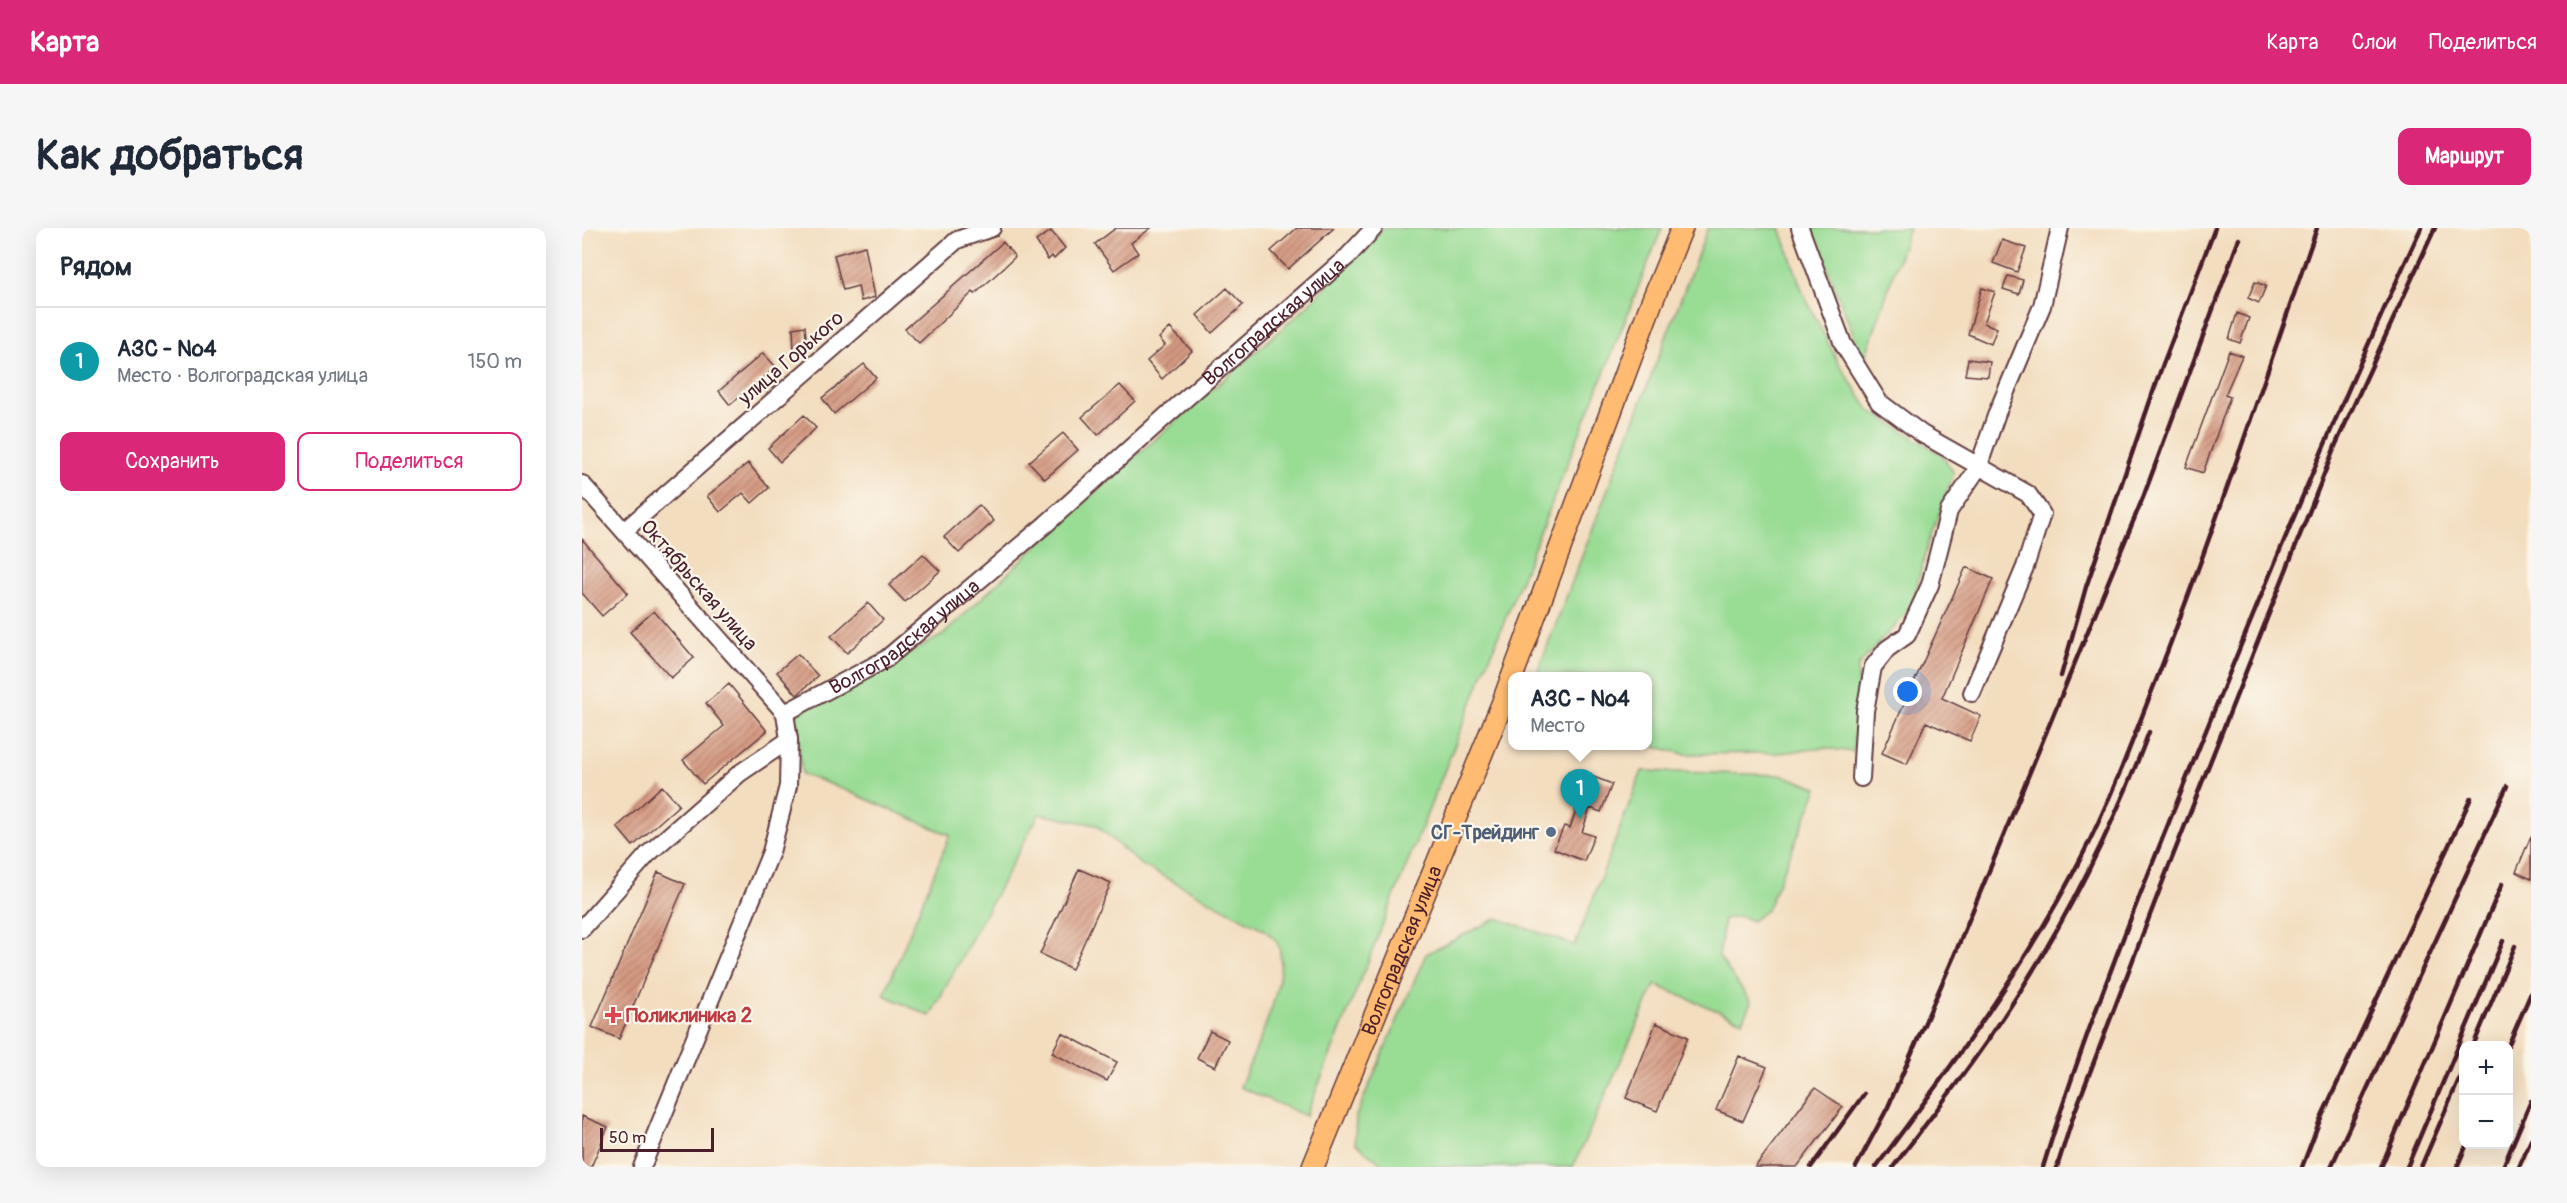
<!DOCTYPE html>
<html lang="ru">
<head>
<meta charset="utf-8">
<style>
	body { margin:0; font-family:Pangolin,sans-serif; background:#f6f6f7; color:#1f2937 }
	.controls { position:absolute; right:18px; bottom:18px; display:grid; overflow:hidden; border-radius:12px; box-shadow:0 6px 24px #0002 }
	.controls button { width:54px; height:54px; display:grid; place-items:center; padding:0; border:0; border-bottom:2px solid #e0e1e3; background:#fff; color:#1f2937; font:30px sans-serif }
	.scale { position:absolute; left:18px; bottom:15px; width:114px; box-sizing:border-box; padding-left:6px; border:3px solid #4a1f2b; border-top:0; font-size:16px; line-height:21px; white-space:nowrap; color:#4a1f2b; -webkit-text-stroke:4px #fbf7ec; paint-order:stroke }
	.you { position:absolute; left:1326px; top:464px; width:21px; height:21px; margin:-15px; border:4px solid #fff; border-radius:50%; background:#1a73e8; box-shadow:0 0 0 9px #1a73e833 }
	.badge { display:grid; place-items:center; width:39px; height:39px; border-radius:50%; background:#db2777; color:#fff; font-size:20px; font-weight:700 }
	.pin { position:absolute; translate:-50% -50px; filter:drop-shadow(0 2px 3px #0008) }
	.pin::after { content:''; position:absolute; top:32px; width:21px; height:18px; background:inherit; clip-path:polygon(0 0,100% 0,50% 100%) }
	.popup { position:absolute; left:926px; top:444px; width:144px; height:78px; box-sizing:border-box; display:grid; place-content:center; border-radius:12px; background:#fff; filter:drop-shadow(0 2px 4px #0005); font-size:20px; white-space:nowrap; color:#747a83 }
	.popup b { font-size:22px; color:#1f2937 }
	.popup::after { content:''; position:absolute; left:50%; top:100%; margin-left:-12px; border:12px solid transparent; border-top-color:#fff }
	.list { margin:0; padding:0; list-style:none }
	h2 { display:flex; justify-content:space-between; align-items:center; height:78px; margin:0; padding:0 24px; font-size:26px }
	h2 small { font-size:20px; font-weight:400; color:#747a83 }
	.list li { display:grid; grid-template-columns:39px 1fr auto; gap:18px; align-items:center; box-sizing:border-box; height:108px; padding:0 24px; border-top:2px solid #e0e1e3 }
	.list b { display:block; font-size:22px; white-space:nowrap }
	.list p { margin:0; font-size:20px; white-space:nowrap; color:#747a83 }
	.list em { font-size:20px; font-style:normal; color:#747a83 }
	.actions { display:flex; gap:12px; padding:18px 24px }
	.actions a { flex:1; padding:14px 0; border:2px solid #db2777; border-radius:12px; text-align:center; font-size:21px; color:#db2777 }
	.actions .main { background:#db2777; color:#fff }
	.map { position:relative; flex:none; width:1949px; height:939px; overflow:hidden; border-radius:12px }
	header { display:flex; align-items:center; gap:36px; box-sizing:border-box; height:84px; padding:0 30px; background:#db2777; color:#fff }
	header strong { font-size:28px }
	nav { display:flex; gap:33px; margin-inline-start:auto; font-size:21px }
	.intro { display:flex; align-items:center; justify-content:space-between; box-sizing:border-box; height:144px; padding:0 36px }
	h1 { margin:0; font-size:42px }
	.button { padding:15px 27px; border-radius:12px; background:#db2777; color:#fff; font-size:21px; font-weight:700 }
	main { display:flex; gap:36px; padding:0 36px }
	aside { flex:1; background:#fff; border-radius:12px; box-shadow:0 6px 24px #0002 }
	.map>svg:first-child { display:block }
	.green { fill:#99dc94; stroke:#727e60; stroke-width:1.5 }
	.building { fill:url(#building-hatch) }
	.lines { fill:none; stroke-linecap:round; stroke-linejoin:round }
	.minor-casing { stroke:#633c41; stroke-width:20 }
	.major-casing { stroke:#633c41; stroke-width:24 }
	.minor { stroke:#fff; stroke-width:16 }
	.major { stroke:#ffbb71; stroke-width:21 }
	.rail { stroke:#4a1f2b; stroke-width:4.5 }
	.service-dot { fill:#5c6f8a; stroke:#fbf7ec; stroke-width:2 }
	.health-dot { fill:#e0444e; stroke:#fbf7ec; stroke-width:2 }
	.labels { text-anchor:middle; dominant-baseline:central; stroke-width:4.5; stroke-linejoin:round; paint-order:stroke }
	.street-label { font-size:20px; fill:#4a1f2b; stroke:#fbf7ec }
	.service-label { font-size:20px; font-weight:bold; fill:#4e5e75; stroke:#fbf7ec; text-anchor:end }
	.health-label { font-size:20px; font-weight:bold; fill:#be3a42; stroke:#fbf7ec; text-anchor:start }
</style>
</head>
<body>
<header>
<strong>Карта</strong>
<nav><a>Карта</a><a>Слои</a><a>Поделиться</a></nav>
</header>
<div class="intro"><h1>Как добраться</h1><a class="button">Маршрут</a></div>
<main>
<aside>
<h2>Рядом<small></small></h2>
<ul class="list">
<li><span class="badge" style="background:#0f9aa8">1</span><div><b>АЗС - №4</b><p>Место · Волгоградская улица</p></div><em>150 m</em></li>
</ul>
<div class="actions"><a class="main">Сохранить</a><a>Поделиться</a></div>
</aside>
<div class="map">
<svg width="1949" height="939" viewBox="0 0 1949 939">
	<defs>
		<pattern id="building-hatch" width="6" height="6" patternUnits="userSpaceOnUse" patternTransform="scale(1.5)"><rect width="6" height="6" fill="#d49880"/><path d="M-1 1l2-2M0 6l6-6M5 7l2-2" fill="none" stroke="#ae7b69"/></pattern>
	</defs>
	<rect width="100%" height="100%" fill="#fbf7ec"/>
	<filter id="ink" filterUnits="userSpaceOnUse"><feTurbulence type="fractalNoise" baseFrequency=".0167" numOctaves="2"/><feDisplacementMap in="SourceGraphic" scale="12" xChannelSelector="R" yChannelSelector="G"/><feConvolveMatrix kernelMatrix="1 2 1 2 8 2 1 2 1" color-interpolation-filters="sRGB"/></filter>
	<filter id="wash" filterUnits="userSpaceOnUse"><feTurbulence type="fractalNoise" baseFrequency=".008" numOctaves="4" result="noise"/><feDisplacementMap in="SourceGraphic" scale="24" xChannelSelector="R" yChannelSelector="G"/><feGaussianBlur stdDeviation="1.35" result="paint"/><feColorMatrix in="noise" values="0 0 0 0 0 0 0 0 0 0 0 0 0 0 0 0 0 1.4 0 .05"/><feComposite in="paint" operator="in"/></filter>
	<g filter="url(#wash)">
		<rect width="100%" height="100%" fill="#f3ddbf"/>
		<path class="green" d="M 801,0 L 1080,0 L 724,888 L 658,859 C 671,827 711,746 695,714 C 692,709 685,705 681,701 L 558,636 L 514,597 L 457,586 L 348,788 L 302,767 L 368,607 L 261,561 L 220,546 L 214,486 L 361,407 L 488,286 L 719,84 Z
			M 1126,0 L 1198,0 L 1221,65 L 1257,136 L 1287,182 L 1359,226 L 1372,245 L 1346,316 L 1329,380 L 1276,438 L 1275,488 L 1271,524 L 1243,520 L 1196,525 L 1102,526 L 1066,517 L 1066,448 L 954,448 Z
			M 1229,0 L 1327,0 L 1282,133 Z
			M 1060,543 L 1199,547 L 1236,560 L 1185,682 L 1170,693 L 1158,688 L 1142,691 L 1137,729 L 1169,774 L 1160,793 L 1073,757 L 991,939 L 804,939 L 773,915 L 774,888 L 844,726 L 915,690 L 993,717 Z"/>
		<g id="blocks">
			<path class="building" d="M 534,0 L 569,0 L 549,15 L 556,25 L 532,42 L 513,16 Z
				M 715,0 L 752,0 L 706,41 L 689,23 Z
				M 469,3 L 483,20 L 472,31 L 470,28 L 466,32 L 454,13 Z
				M 1420,12 L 1444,20 L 1435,44 L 1411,35 Z
				M 421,14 L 433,29 L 393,66 L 391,64 L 337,115 L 323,101 Z
				M 283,18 L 293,69 L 279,73 L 276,58 L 261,62 L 252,27 Z
				M 1426,48 L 1441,52 L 1437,66 L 1421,61 Z
				M 1673,54 L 1684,58 L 1677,75 L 1666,70 Z
				M 645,60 L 661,77 L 630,105 L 615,87 Z
				M 1400,60 L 1413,64 L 1402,95 L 1415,100 L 1409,116 L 1386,106 Z
				M 1655,85 L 1667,90 L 1658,115 L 1647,111 Z
				M 223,98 L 225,122 L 212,123 L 211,100 Z
				M 588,100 L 610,123 L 580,151 L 565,133 L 583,117 L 577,110 Z
				M 1647,123 L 1660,128 L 1643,167 L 1648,169 L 1621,245 L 1604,239 Z
				M 181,125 L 194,139 L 148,177 L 137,163 Z
				M 1386,131 L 1408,134 L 1406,149 L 1383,147 Z
				M 282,136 L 294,150 L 252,186 L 240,170 Z
				M 538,157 L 553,173 L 516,207 L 500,189 Z
				M 222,187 L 234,200 L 198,234 L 186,220 Z
				M 481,205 L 496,222 L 463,251 L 447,234 Z
				M 166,235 L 187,260 L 170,275 L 161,265 L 138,284 L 125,268 Z
				M 397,277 L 412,293 L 377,325 L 362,309 Z
				M 0,311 L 46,365 L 20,388 L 0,365 Z
				M 341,326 L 358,343 L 323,374 L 307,357 Z
				M 1384,339 L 1411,351 L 1360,470 L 1399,488 L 1388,513 L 1344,494 L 1325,536 L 1300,525 Z
				M 286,375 L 301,392 L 265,425 L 249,408 Z
				M 72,383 L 112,430 L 89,450 L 48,404 Z
				M 216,426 L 236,448 L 215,467 L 195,444 Z
				M 147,456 L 185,503 L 121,556 L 101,532 L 142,498 L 124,475 Z
				M 1004,546 L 1030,556 L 1019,584 L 1008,580 L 1000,604 L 1012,608 L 1002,633 L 972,621 L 982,598 L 988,600 L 996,577 L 991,576 Z
				M 80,558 L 97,577 L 51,618 L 35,599 Z
				M 1949,608 L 1949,651 L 1934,644 Z
				M 497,641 L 529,655 L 490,741 L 458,726 Z
				M 76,644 L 103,656 L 37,811 L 10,799 Z
				M 1074,795 L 1106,809 L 1075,883 L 1044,870 Z
				M 628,803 L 646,812 L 633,839 L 615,830 Z
				M 480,805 L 535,834 L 525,853 L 470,825 Z
				M 1157,828 L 1185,839 L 1161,893 L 1134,882 Z
				M 1233,860 L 1261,879 L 1215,939 L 1173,939 Z
				M 0,888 L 26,899 L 9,939 L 0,939 Z"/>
		</g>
	</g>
	<g filter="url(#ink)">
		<use href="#blocks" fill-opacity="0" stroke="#633c41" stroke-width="1.5"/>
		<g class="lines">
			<g class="minor-casing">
				<g id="minor">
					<path d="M 1218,0 L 1261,116 L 1297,174 L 1340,206 L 1446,266 L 1460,286 L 1443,339 L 1390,465"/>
					<path d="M 0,256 L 203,485"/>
					<path d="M 42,303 L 375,12 L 410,0"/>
					<path d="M 1279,550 L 1283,483 L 1291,439 L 1305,421 L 1325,407 L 1348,357 L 1367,283 L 1396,240 L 1415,185 L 1460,78 L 1478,0"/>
					<path d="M 0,701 L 66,626 L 158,545 L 207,512"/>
					<path id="s1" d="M 60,939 L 189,624 L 206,558 L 207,512 L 203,485 L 304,431 L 464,296 L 585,187 L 766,28 L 792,0"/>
				</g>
			</g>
			<g class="major-casing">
				<g id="major">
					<path id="s2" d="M 731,939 L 920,476 L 1069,76 L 1100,0"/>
				</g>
			</g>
			<use href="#minor" class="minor"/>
			<use href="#major" class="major"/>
			<path class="rail" d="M 1479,448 L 1504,359 L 1578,144 L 1633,0
				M 1891,818 L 1933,718
				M 1926,818 L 1949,765
				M 1229,939 L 1282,866
				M 1274,939 L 1306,879 L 1372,728 L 1562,267 L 1657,11
				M 1294,939 C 1370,838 1445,737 1502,624 C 1531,567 1553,505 1577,445 C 1634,298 1683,148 1735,0
				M 1311,939 C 1338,904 1365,869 1391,833 C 1464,732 1523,620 1567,504
				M 1461,939 C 1506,792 1565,648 1623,505 C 1692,335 1762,166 1839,0
				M 1475,939 L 1492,886 L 1581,653 L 1754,216 L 1853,0
				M 1720,939 L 1738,892 L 1889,570
				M 1749,939 L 1925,558
				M 1799,939 L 1920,656
				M 1825,939 L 1921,713
				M 1839,939 L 1882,840
				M 1875,939 L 1885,916
				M 1921,939 L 1949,873
				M 1937,939 L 1949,912"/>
		</g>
	</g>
	<circle class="service-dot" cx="969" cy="604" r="6"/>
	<path class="health-dot" d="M28 778h6v6h6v6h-6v6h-6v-6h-6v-6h6z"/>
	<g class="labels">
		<g class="street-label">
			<text stroke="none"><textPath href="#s1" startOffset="1110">Волгоградская улица</textPath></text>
			<text transform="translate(209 130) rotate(-41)">улица Горького</text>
			<text transform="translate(117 357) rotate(49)">Октябрьская улица</text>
			<text stroke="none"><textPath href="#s1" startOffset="624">Волгоградская улица</textPath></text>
			<text stroke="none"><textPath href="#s2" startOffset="234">Волгоградская улица</textPath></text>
		</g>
		<g class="service-label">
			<text x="957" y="604">СГ-Трейдинг</text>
		</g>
		<g class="health-label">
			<text x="44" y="787">Поликлиника 2</text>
		</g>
	</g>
</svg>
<div class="controls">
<button>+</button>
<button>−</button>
</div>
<div class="scale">50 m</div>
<div class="you"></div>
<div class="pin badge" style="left:998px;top:591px;background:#0f9aa8">1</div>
<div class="popup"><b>АЗС - №4</b>Место</div>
</div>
</main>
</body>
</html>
